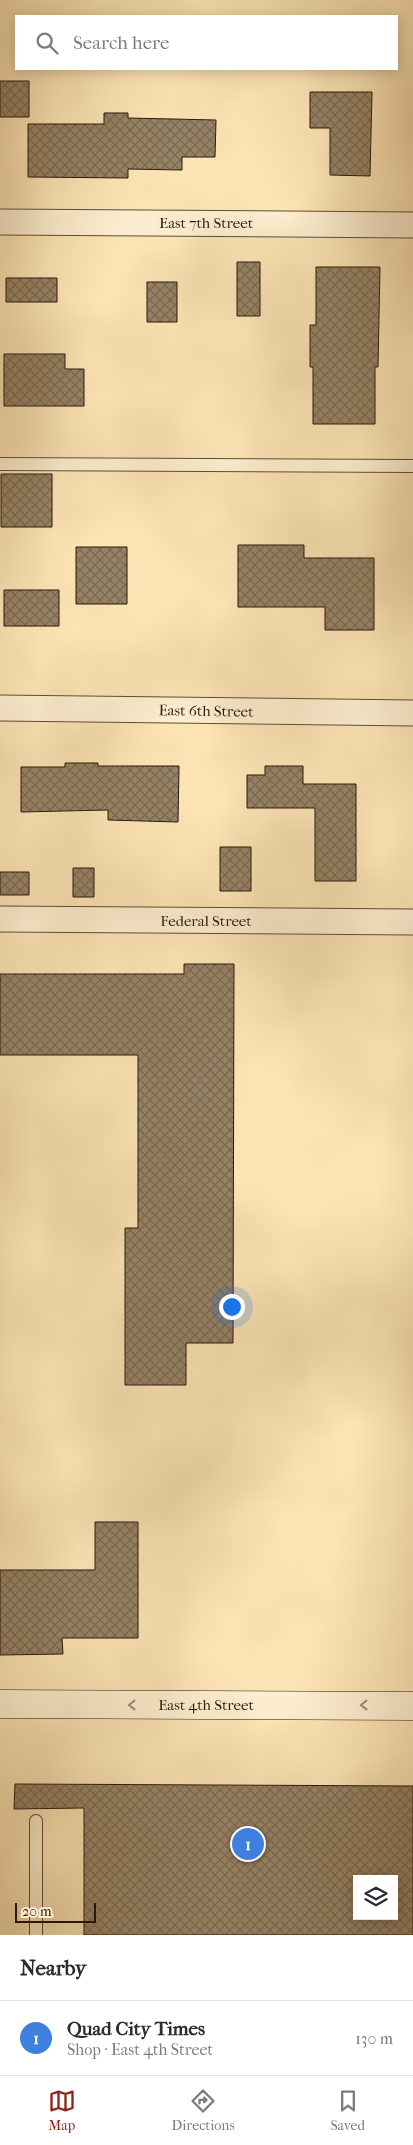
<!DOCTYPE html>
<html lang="en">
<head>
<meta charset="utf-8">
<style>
	body { margin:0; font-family:"IM FELL French Canon",serif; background:#f2f2f3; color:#2b2b33 }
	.controls { position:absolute; right:15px; bottom:15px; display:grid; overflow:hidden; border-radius:0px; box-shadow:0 2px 12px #0003 }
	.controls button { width:45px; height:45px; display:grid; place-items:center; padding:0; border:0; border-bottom:1px solid #e1e1e2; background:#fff; color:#2b2b33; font:25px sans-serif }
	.scale { position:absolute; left:15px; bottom:12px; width:81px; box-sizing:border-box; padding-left:5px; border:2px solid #29190f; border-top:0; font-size:14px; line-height:18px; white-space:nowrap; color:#29190f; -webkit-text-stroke:4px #fcedce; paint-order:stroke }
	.you { position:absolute; left:231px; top:1306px; width:18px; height:18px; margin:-12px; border:4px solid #fff; border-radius:50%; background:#1a73e8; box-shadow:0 0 0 8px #1a73e833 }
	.badge { display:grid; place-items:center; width:32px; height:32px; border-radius:50%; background:#8f2418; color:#fff; font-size:16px; font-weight:700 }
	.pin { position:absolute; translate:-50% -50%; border:2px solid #fff; box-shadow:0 1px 5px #0006 }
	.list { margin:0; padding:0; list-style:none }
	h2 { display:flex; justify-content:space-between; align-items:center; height:65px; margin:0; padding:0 20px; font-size:21px }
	h2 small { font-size:16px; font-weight:400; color:#7c7c81 }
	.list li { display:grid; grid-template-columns:32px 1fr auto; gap:15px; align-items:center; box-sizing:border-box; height:75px; padding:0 20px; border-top:1px solid #e1e1e2 }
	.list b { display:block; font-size:19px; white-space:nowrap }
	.list p { margin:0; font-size:16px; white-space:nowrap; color:#7c7c81 }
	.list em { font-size:16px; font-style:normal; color:#7c7c81 }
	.icon { flex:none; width:28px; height:28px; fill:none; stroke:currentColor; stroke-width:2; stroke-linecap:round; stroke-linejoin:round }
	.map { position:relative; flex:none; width:413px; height:1935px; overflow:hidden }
	.search { position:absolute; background:#fff; box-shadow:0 2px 12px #0003; left:15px; right:15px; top:15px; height:55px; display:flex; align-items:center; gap:12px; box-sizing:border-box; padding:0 18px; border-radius:0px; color:#7c7c81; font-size:19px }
	.sheet { height:140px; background:#fff }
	nav { display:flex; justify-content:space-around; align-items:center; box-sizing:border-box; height:70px; border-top:1px solid #e1e1e2; background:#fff; font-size:14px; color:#7c7c81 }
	nav a { display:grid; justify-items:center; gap:2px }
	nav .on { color:#8f2418 }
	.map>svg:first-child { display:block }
	.building { fill:url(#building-cross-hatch); stroke:#29190f; fill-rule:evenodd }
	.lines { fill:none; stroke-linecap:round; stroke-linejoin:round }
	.lane-casing { stroke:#5e4c38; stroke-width:14 }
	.street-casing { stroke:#5e4c38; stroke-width:27 }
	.secondary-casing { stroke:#29190f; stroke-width:29 }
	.lane { stroke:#fcedce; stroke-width:12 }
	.street { stroke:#fcedce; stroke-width:25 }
	.secondary { stroke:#fcedce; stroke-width:28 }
	.oneway { stroke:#9d8e78 }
	.labels { text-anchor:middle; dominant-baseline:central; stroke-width:4; stroke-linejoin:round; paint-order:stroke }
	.street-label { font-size:15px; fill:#29190f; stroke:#fcedce }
</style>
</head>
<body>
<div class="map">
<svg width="413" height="1935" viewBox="0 0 413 1935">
	<defs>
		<pattern id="building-cross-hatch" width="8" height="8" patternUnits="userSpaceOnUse" patternTransform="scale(1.25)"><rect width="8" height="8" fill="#968264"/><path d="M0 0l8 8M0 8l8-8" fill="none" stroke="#7a6a51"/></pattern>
	</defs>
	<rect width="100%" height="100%" fill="#fbe3b3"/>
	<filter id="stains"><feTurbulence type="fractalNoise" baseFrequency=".004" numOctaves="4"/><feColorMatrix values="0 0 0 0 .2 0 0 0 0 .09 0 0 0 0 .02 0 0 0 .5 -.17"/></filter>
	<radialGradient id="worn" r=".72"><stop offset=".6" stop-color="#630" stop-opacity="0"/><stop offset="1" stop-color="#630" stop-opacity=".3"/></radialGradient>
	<path class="building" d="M 0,81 L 29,81 L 29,117 L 0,117 Z
		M 310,92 L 372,92 L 370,176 L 330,175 L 330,128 L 310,128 Z
		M 104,113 L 128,113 L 128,118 L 216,120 L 215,157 L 182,157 L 182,170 L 128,169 L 128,178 L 28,177 L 28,124 L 104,124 Z
		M 237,262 L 260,262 L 260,316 L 237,316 Z
		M 316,267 L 380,267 L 378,367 L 375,367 L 375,424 L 313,424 L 313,367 L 310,367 L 310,325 L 316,325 Z
		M 6,278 L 57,278 L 57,302 L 6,302 Z
		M 147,282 L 177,282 L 177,322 L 147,322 Z
		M 4,354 L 65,354 L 65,369 L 84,369 L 84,406 L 4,406 Z
		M 1,474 L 52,474 L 52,527 L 1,527 Z
		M 238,545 L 304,545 L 304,558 L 374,558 L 374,630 L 325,630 L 325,607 L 238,607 Z
		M 76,547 L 127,547 L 127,604 L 76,604 Z
		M 4,590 L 59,590 L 59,626 L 4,626 Z
		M 65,763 L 98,763 L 98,766 L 179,766 L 178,822 L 108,820 L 108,810 L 21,812 L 21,767 L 65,767 Z
		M 265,766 L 303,766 L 303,784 L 356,784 L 356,881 L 315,881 L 315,808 L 247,808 L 247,775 L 265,775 Z
		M 220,847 L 251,847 L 251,891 L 220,891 Z
		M 73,868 L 94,868 L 94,897 L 73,897 Z
		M 0,872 L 29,872 L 29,895 L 0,895 Z
		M 184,964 L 234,964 L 233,1343 L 186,1343 L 186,1385 L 125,1385 L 125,1228 L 138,1228 L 138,1055 L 0,1055 L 0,974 L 184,974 Z
		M 95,1522 L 138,1522 L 138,1638 L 62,1638 L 63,1654 L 0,1655 L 0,1570 L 95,1570 Z
		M 15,1784 L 413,1786 L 413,1935 L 84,1935 L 84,1808 L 14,1809 ZM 357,1879 L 394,1879 L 394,1916 L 357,1916 Z"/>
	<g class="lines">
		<g class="lane-casing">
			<path id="lane" d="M 0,464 L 413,466
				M 36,1821 L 36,1935"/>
		</g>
		<g class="street-casing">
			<path id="street" d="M 0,222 L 413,225
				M 0,708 L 413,713
				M 0,919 L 413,922"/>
		</g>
		<g class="secondary-casing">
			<path id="secondary" d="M 0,1704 L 413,1706"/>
		</g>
		<use href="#lane" class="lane"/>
		<use href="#street" class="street"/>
		<use href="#secondary" class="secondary"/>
	</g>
	<defs><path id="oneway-chevron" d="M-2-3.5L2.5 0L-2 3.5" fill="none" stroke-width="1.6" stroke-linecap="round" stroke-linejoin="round" transform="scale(1.25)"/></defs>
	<g class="oneway">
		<use href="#oneway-chevron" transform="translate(132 1705) rotate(-180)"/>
		<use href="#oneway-chevron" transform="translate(364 1705) rotate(-180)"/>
	</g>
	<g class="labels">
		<g class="street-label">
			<text x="206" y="223">East 7th Street</text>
			<text transform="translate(206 711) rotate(1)">East 6th Street</text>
			<text x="206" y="921">Federal Street</text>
			<text x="206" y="1705">East 4th Street</text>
		</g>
	</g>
	<rect width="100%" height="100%" filter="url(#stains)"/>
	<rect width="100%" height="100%" fill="url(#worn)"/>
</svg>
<div class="controls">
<button><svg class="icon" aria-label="layers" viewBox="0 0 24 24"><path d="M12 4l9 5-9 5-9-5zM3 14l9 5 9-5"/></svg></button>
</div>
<div class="scale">20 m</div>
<div class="you"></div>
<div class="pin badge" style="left:248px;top:1844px;background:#3f7fe0">1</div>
<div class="search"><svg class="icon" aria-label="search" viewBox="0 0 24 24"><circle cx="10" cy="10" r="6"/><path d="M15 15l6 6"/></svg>Search here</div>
</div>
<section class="sheet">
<h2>Nearby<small></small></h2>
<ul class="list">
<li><span class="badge" style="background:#3f7fe0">1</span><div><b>Quad City Times</b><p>Shop · East 4th Street</p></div><em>130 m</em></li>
</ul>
</section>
<nav>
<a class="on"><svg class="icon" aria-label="map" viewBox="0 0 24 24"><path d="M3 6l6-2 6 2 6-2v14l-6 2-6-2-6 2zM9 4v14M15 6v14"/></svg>Map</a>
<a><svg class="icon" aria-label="directions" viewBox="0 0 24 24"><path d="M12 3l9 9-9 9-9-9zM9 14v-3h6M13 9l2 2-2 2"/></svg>Directions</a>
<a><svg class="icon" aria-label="saved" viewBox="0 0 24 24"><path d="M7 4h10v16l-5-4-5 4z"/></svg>Saved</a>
</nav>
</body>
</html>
